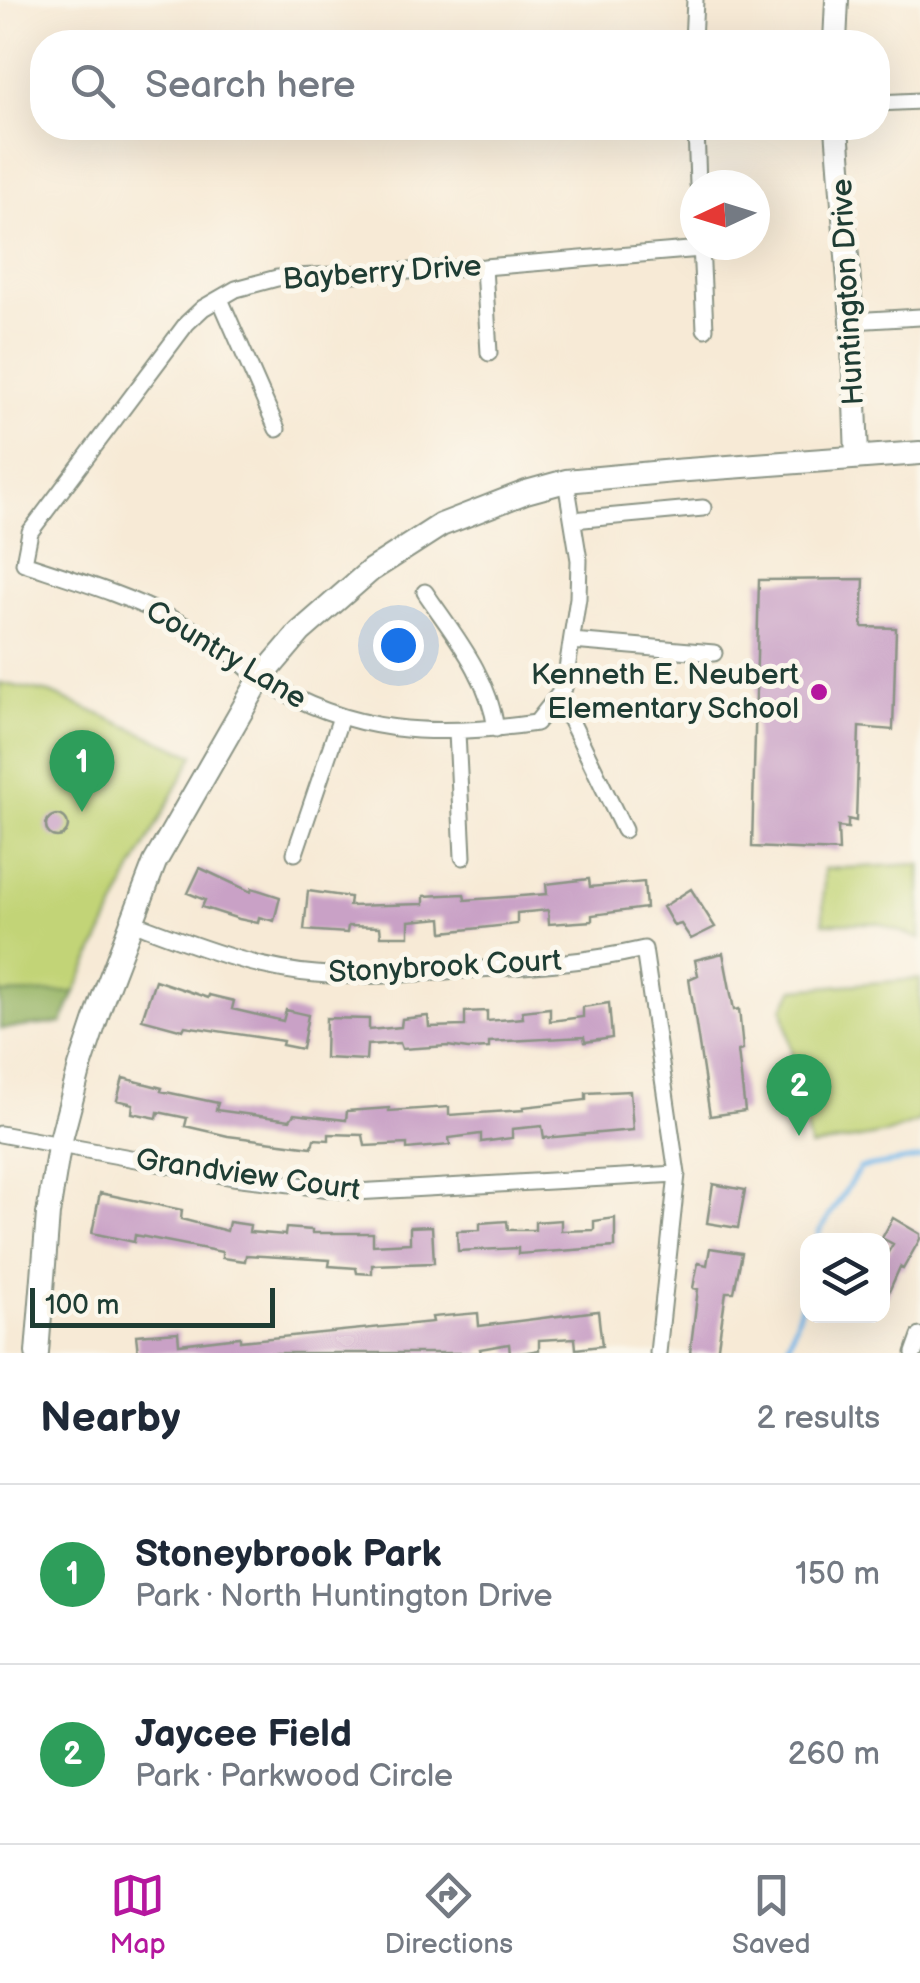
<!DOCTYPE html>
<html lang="en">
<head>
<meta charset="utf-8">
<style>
	body { margin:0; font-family:"Balsamiq Sans",sans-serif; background:#f2f2f3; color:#1f2937 }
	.controls { position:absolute; right:30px; bottom:30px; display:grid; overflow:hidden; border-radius:20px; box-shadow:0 10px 40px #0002 }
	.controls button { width:90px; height:90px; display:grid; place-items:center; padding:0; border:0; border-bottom:2px solid #e0e1e3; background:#fff; color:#1f2937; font:50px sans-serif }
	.compass { position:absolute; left:680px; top:170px; width:90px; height:90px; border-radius:50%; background:#fff; box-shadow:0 10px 40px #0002; rotate:266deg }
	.scale { position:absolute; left:30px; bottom:25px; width:245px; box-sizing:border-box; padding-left:10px; border:5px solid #1f3d34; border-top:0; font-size:28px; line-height:35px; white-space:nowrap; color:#1f3d34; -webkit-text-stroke:8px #fbf7ec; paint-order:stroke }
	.you { position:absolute; left:398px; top:645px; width:35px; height:35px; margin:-25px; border:8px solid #fff; border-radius:50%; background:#1a73e8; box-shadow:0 0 0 15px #1a73e833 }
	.badge { display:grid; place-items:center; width:65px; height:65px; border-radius:50%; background:#b5179e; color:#fff; font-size:32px; font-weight:700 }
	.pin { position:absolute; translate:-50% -82px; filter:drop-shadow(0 2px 5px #0008) }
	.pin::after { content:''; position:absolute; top:52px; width:35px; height:30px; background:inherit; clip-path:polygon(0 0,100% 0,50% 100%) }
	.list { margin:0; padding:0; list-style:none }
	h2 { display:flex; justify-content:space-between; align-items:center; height:130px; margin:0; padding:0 40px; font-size:42px }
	h2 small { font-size:32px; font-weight:400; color:#747a83 }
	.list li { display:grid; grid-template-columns:65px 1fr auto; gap:30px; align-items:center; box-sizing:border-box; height:180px; padding:0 40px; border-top:2px solid #e0e1e3 }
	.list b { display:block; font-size:38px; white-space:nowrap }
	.list p { margin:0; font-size:32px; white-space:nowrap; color:#747a83 }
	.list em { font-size:32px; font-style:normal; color:#747a83 }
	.icon { flex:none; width:55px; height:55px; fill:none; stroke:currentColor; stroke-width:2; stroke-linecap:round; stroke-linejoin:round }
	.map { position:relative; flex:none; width:920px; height:1353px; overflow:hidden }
	.search { position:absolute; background:#fff; box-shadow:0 10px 40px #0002; left:30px; right:30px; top:30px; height:110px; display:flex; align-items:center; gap:25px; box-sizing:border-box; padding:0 35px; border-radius:40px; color:#747a83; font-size:38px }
	.sheet { height:490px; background:#fff }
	nav { display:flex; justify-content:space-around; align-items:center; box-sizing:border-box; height:140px; border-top:2px solid #e0e1e3; background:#fff; font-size:28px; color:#747a83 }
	nav a { display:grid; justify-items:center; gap:5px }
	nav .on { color:#b5179e }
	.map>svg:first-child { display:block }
	.green { fill:#c2d477; stroke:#708856; stroke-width:2.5 }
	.forest { fill:#99b668; stroke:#5c7a4e; stroke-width:2.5 }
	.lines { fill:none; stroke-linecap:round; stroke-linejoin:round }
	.stream { stroke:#74b8ea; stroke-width:5 }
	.building { fill:#c9a1c6 }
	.street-casing { stroke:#8b9485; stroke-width:19 }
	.secondary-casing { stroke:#8b9485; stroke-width:26 }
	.street { stroke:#fff; stroke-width:15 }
	.secondary { stroke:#fff; stroke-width:22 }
	.poi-dot { fill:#b5179e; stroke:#fbf7ec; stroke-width:4 }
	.labels { text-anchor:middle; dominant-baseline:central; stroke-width:10; stroke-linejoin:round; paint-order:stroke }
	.street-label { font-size:30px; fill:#1f3d34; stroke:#fbf7ec }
	.poi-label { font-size:30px; fill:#1f3d34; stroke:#fbf7ec; text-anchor:end }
</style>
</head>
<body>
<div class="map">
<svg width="920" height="1353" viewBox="0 0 920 1353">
	<rect width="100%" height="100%" fill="#fbf7ec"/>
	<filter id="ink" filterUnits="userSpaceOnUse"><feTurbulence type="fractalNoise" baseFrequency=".01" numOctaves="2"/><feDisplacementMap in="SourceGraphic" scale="20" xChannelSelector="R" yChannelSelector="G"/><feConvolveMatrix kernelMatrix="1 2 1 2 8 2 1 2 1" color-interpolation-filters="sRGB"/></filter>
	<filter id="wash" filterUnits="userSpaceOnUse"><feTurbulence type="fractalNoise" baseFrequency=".0048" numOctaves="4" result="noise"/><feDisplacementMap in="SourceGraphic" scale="40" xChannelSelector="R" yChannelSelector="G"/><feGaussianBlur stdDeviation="2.25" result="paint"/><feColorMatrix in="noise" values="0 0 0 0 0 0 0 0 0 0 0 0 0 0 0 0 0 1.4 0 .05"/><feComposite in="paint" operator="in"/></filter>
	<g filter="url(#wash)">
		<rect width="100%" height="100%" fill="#f7ead6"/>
		<path class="green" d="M 0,683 L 50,693 L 194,755 L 133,869 L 75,992 L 0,994 Z
			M 920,864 L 920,939 L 878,923 L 823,923 L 824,869 Z
			M 920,979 L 920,1121 L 888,1133 L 810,1147 L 783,1008 L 794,989 Z"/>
		<path class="forest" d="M 75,992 L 62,1023 L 0,1029 L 0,994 Z"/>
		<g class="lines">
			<path class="stream" d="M 818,1240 L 819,1232 L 860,1168 L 920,1158
				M 786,1353 L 808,1284"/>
		</g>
		<g id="blocks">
			<path class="building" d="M 864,579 L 862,627 L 896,628 L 893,730 L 859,727 L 856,821 L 848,819 L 848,828 L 838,827 L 839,851 L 752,847 L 759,580 Z
				M46 826a11 11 0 1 1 22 0a11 11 0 1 1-22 0Z
				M 200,868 L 251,892 L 252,888 L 280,897 L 274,921 L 259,917 L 258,923 L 239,919 L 202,907 L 205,900 L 188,893 Z
				M 589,879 L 590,887 L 644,882 L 646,908 L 592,915 L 592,921 L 549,924 L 548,910 L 517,913 L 517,924 L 443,932 L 442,918 L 409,921 L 409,936 L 381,936 L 380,927 L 348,926 L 347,933 L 304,930 L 308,891 L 350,897 L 349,906 L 424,904 L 424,896 L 464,894 L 465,900 L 547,894 L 546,884 Z
				M 691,889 L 715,927 L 691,939 L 681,924 L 674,926 L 663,907 Z
				M 723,953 L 734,1010 L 739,1009 L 743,1050 L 738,1051 L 745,1111 L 710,1116 L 689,979 L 698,975 L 695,960 Z
				M 155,980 L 208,998 L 209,995 L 234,1001 L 232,1009 L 283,1021 L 286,1010 L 308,1015 L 302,1049 L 282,1045 L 283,1041 L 185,1026 L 183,1030 L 142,1019 Z
				M 609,1003 L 612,1038 L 585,1042 L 584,1037 L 489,1042 L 489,1048 L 468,1049 L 448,1046 L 402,1049 L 400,1043 L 367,1045 L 366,1060 L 325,1058 L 326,1018 L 369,1019 L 369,1030 L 401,1027 L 402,1019 L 428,1016 L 429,1027 L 465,1026 L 465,1012 L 487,1011 L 487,1021 L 523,1018 L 522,1011 L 550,1008 L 550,1021 L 583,1017 L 583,1007 Z
				M 123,1078 L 162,1088 L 161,1091 L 218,1103 L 216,1110 L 290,1120 L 294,1114 L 346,1120 L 347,1111 L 389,1108 L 389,1111 L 449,1107 L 449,1115 L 524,1110 L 523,1107 L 586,1100 L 586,1093 L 630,1091 L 633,1130 L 544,1138 L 542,1126 L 512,1129 L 512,1138 L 481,1142 L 481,1134 L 449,1138 L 450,1145 L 407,1149 L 407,1144 L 365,1146 L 363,1135 L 329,1134 L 329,1140 L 314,1139 L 312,1147 L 228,1136 L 185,1126 L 187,1118 L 158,1112 L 157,1118 L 132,1113 L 133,1104 L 117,1100 Z
				M 713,1184 L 745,1190 L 738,1228 L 707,1223 Z
				M 100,1193 L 182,1210 L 181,1219 L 227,1231 L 229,1222 L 250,1225 L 249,1232 L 285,1235 L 286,1228 L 312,1230 L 312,1233 L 373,1233 L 373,1245 L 410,1243 L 410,1227 L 432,1226 L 434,1263 L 372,1265 L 372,1274 L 357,1273 L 356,1268 L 329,1266 L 330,1260 L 246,1255 L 245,1261 L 222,1258 L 222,1252 L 135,1235 L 134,1242 L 92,1233 Z
				M 615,1218 L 615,1247 L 518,1254 L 518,1248 L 458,1251 L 457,1231 L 480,1230 L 480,1223 L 507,1221 L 508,1230 L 535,1230 L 535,1222 L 561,1220 L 561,1231 L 594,1230 L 594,1221 Z
				M 893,1218 L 920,1234 L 920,1239 L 903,1269 L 900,1267 L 882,1307 L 882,1262 L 893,1244 L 882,1238 Z
				M 710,1248 L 742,1253 L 734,1292 L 726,1292 L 717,1353 L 690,1353 L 698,1289 L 693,1288 L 698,1263 L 707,1265 Z
				M 598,1311 L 602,1346 L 592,1347 L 576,1349 L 575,1338 L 539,1340 L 539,1350 L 522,1353 L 510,1353 L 509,1344 L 480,1349 L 481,1353 L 138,1353 L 136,1335 L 178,1332 L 179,1344 L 240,1337 L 240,1341 L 433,1322 L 432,1317 L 478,1313 L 479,1326 Z"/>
		</g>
	</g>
	<g filter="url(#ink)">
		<use href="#blocks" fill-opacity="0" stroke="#8b9485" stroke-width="2.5"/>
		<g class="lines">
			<g class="street-casing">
				<path id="street" d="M 693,42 L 695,0
					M 878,103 L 920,101
					M 696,128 L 698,185
					M 701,245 L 705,329
					M 484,267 L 489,353
					M 220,299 L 277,429
					M 852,321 L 920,317
					M 566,481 L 579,560 L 578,598 L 564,688 L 536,723 C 435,738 351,735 263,680 C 248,671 236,656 221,646 C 207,636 190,628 174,620 C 126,595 75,580 24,563 L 30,532 L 187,323 L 203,308 L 236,289 L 277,278 L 484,267 L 701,249
					M 573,520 L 703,508
					M 425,592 C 454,635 489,676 496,729
					M 572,641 L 714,653
					M 553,705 L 570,719 L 624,830
					M 457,732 L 463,857
					M 295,853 L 341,717
					M 132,922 C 191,944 253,969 316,974 C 359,978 403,974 446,971 C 512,967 580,964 644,949 L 677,1174 L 658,1353
					M 0,1134 L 233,1177 L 355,1192 L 677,1174
					M 914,1353 L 920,1336"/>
			</g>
			<g class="secondary-casing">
				<path id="secondary" d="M 835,42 L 837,0
					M 837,128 L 852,321 L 857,457
					M 37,1353 L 48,1214 L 59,1147 L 80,1067 L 103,998 L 155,862 L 260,679 L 300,632 L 371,570 L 441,525 L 526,492 L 566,481 L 674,471 L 920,453"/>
			</g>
			<use href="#street" class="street"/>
			<use href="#secondary" class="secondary"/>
		</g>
	</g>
	<circle class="poi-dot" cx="819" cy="692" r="10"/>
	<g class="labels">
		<g class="street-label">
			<text transform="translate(382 273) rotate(-4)">Bayberry Drive</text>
			<text transform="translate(848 292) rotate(-93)">Huntington Drive</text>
			<text transform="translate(226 655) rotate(31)">Country Lane</text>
			<text transform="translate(445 967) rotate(-3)">Stonybrook Court</text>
			<text transform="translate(248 1175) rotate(8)">Grandview Court</text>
		</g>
		<g class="poi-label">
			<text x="799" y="675">Kenneth E. Neubert<tspan x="799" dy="34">Elementary School</tspan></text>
		</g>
	</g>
</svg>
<div class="controls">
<button><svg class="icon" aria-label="layers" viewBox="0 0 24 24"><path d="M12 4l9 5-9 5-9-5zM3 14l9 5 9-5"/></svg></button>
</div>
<svg class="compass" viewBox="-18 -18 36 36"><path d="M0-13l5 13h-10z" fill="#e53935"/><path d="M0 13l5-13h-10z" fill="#747a83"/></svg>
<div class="scale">100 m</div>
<div class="you"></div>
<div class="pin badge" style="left:82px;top:812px;background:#2e9e5b">1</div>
<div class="pin badge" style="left:799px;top:1136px;background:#2e9e5b">2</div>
<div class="search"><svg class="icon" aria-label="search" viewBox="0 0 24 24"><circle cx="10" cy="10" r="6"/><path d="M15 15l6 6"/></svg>Search here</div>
</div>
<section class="sheet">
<h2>Nearby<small>2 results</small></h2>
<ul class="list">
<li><span class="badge" style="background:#2e9e5b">1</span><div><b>Stoneybrook Park</b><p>Park · North Huntington Drive</p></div><em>150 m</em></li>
<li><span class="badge" style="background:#2e9e5b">2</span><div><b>Jaycee Field</b><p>Park · Parkwood Circle</p></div><em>260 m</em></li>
</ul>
</section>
<nav>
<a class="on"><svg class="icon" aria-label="map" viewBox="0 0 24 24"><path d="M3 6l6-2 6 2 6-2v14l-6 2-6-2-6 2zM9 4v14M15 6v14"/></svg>Map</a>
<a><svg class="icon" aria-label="directions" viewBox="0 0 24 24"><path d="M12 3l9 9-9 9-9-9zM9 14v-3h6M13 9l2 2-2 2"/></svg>Directions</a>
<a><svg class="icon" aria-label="saved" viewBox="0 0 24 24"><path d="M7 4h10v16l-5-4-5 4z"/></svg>Saved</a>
</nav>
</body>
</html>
